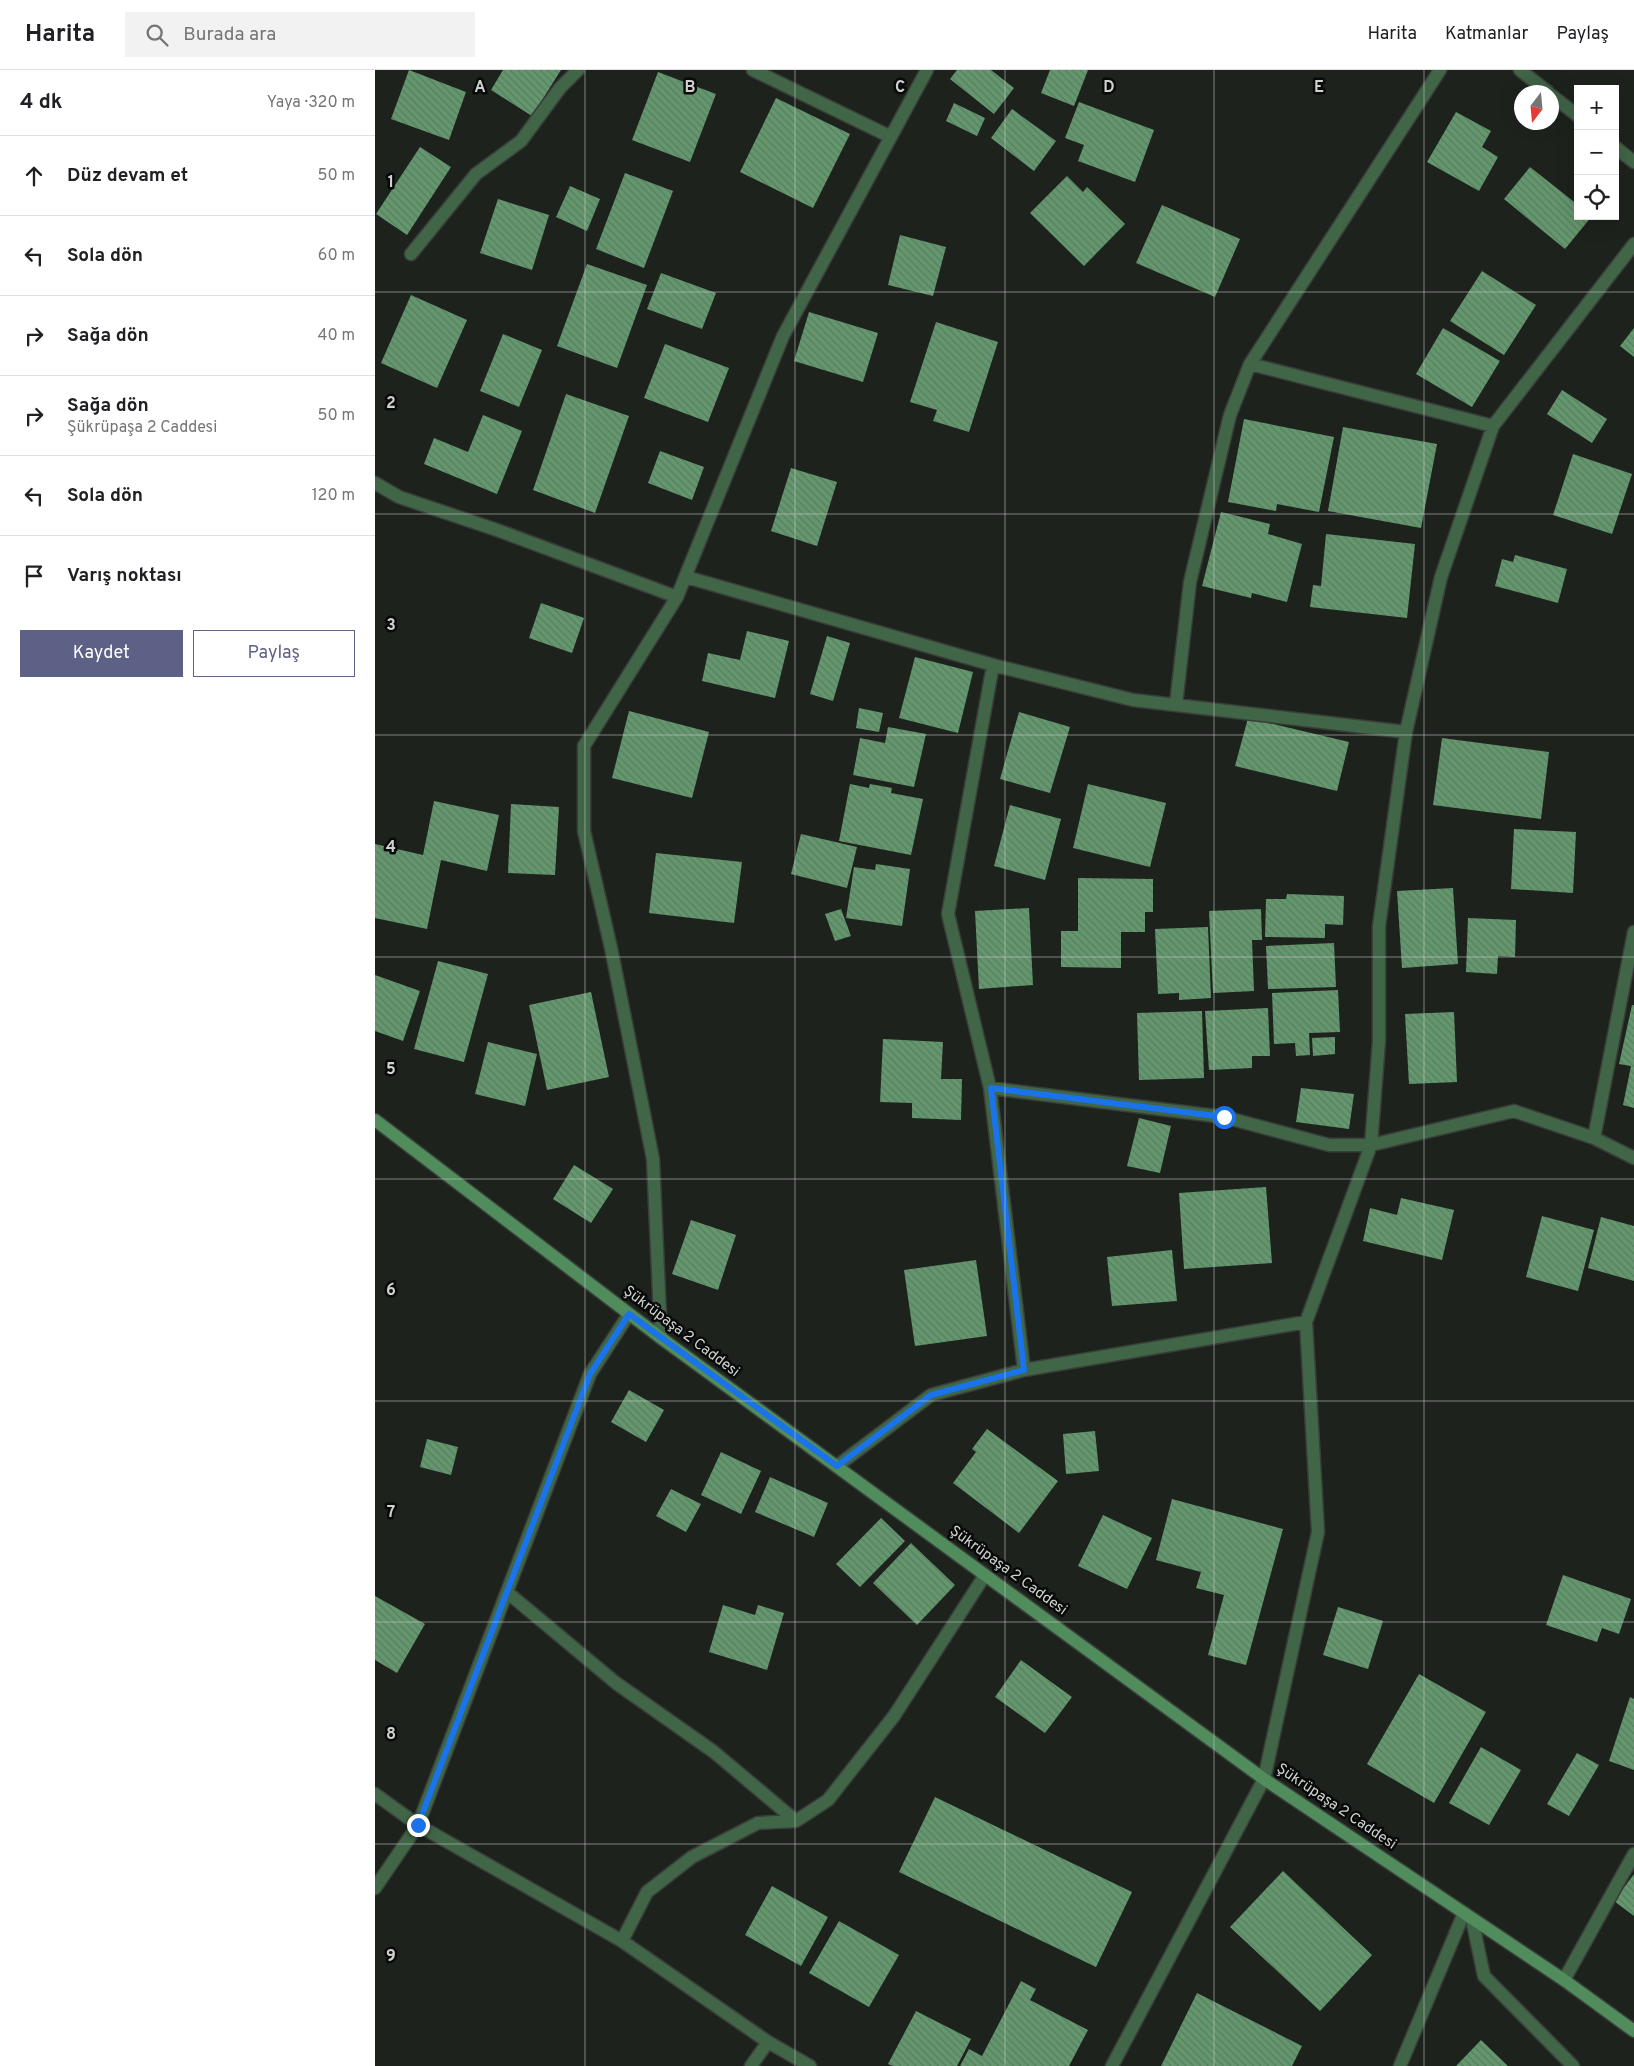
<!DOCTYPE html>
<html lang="tr">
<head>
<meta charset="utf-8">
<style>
	body { margin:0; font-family:Overpass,sans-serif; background:#f2f2f2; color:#202124 }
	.controls { position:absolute; right:15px; top:15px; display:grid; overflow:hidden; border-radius:0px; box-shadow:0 5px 20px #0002 }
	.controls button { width:45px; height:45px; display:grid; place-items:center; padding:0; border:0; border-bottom:1px solid #e0e0e0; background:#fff; color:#202124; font:25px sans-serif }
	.compass { position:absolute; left:1139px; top:15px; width:45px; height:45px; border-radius:50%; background:#fff; box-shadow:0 5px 20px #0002; rotate:196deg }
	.stop { position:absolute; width:15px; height:15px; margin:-11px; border:4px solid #1a73e8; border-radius:50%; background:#fff }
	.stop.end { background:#1a73e8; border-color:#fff; box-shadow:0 1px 5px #0008 }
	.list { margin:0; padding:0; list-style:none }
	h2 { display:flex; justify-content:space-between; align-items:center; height:65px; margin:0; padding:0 20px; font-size:21px }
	h2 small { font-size:16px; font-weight:400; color:#757577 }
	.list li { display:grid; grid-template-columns:32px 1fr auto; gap:15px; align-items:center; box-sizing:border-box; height:80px; padding:0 20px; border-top:1px solid #e0e0e0 }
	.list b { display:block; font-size:19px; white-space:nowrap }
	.list p { margin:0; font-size:16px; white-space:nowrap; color:#757577 }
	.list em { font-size:16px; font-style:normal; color:#757577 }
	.actions { display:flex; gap:10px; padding:15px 20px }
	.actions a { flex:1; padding:11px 0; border:1px solid #5d6185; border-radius:0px; text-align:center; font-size:18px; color:#5d6185 }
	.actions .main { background:#5d6185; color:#fff }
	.icon { flex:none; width:28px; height:28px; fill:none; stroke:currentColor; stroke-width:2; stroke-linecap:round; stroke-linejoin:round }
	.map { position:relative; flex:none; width:1259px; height:1996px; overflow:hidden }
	header { display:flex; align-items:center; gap:30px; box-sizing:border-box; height:70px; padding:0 25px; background:#fff; border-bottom:1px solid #e0e0e0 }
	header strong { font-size:24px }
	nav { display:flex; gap:28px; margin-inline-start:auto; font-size:18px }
	.search { width:350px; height:45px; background:#f2f2f2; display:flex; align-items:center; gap:12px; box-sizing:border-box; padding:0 18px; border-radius:0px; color:#757577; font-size:19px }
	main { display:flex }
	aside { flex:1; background:#fff }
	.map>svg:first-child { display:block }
	.building { fill:url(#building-back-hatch) }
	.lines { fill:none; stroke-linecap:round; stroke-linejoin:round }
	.minor-casing { stroke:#393e39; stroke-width:15 }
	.tertiary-casing { stroke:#393e39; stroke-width:15 }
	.secondary-casing { stroke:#393e39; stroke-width:15 }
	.minor { stroke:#406547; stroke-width:12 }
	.tertiary { stroke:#406547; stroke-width:12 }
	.secondary { stroke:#508c5c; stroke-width:12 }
	.route { stroke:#1a73e8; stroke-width:6 }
	.grid { fill:none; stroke:#cfd2cf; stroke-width:1; stroke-opacity:0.55 }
	.labels { text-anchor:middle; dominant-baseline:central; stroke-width:5; stroke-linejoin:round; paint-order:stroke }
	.street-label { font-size:15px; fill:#cfd2cf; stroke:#080a09 }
	.grid-label { font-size:16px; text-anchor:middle; font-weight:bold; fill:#cfd2cf; stroke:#080a09; stroke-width:5; stroke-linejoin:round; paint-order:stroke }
</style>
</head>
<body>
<header>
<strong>Harita</strong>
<div class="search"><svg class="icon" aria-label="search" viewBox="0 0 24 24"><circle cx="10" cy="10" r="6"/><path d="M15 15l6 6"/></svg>Burada ara</div>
<nav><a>Harita</a><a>Katmanlar</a><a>Paylaş</a></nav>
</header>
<main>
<aside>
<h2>4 dk<small>Yaya · 320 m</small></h2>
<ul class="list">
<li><svg class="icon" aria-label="ahead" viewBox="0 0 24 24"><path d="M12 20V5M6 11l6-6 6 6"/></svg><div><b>Düz devam et</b></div><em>50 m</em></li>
<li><svg class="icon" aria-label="left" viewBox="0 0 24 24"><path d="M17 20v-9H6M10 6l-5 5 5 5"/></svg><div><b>Sola dön</b></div><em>60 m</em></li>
<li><svg class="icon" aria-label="right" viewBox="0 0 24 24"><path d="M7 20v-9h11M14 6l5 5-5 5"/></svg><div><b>Sağa dön</b></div><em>40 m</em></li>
<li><svg class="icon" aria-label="right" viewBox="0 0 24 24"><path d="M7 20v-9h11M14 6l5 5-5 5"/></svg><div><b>Sağa dön</b><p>Şükrüpaşa 2 Caddesi</p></div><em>50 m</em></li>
<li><svg class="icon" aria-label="left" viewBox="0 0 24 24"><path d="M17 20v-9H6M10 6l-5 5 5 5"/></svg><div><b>Sola dön</b></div><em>120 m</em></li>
<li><svg class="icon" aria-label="arrive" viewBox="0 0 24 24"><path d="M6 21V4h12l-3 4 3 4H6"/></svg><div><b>Varış noktası</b></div></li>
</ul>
<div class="actions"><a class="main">Kaydet</a><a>Paylaş</a></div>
</aside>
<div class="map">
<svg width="1259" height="1996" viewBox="0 0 1259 1996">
	<defs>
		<pattern id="building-back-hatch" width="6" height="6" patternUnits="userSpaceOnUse" patternTransform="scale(1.25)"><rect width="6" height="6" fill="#64976e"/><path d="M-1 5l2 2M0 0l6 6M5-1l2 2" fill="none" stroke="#597d60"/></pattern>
	</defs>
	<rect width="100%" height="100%" fill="#1d221d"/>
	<path class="building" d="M 34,0 L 91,22 L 74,70 L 16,49 Z
		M 128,0 L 186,0 L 157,46 L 116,20 Z
		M 582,0 L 616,0 L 639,18 L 619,44 L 575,9 Z
		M 675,0 L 713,0 L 699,36 L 666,23 Z
		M 283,2 L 341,24 L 315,92 L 257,70 Z
		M 401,28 L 475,64 L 438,138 L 365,102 Z
		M 704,32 L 779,60 L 760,112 L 703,91 L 709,75 L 690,68 Z
		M 579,33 L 610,48 L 602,66 L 571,51 Z
		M 637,39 L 681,71 L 659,101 L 616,68 Z
		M 1081,42 L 1116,61 L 1107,77 L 1123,87 L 1104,121 L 1052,92 Z
		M 45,77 L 76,97 L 32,165 L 1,144 Z
		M 1155,97 L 1203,135 L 1203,146 L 1217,146 L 1190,179 L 1129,129 Z
		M 250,103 L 298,121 L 269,198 L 221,179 Z
		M 692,106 L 708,122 L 712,117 L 750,154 L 709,196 L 655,143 Z
		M 195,116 L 225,129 L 212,161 L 181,147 Z
		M 123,129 L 174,145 L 157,200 L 105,183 Z
		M 787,135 L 865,169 L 840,227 L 761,193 Z
		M 525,165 L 571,177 L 558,226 L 513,215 Z
		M 212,194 L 272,215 L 242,298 L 182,276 Z
		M 1107,201 L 1161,235 L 1129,285 L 1075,251 Z
		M 286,203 L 341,223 L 327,259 L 272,239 Z
		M 36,225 L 92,250 L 62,318 L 6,293 Z
		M 434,242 L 503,263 L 488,312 L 419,291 Z
		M 561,252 L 623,272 L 594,362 L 558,351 L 562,340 L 535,332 Z
		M 1068,258 L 1125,291 L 1097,337 L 1041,304 Z
		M 1259,258 L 1259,287 L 1245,276 Z
		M 128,264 L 167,280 L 144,337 L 105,321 Z
		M 290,274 L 354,298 L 333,352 L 269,328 Z
		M 1187,320 L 1232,349 L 1217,373 L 1172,344 Z
		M 191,324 L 254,346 L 220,443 L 158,420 Z
		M 108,345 L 147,361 L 122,424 L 49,394 L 59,368 L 93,382 Z
		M 869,349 L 959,367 L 944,442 L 902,434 L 901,441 L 853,432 Z
		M 968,357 L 1062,374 L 1046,458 L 953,441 Z
		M 285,381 L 329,397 L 317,430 L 273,413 Z
		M 1198,384 L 1257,404 L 1237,464 L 1178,445 Z
		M 416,398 L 462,412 L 442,476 L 396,461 Z
		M 846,442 L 895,454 L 893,464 L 927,474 L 912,532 L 877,523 L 876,528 L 827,516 Z
		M 951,464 L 1040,474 L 1032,548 L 935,537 L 938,515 L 946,516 Z
		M 1140,485 L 1192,499 L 1183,533 L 1120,516 L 1127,489 L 1138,492 Z
		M 166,533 L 209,548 L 197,583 L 154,568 Z
		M 372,561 L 414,571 L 400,628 L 327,611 L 333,583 L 365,590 Z
		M 452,566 L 475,573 L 458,631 L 435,624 Z
		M 540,587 L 598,602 L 583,663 L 524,648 Z
		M 484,638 L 508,643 L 504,662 L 481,658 Z
		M 254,641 L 334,662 L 317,728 L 237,708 Z
		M 644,642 L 695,657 L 675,723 L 625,709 Z
		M 873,648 L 974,672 L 962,721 L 860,696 Z
		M 513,657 L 551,664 L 539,717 L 478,705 L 485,668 L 510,673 Z
		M 1067,668 L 1174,682 L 1166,749 L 1058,735 Z
		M 475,714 L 494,718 L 495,714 L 517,718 L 516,723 L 548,729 L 536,785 L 464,771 Z
		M 713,714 L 791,733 L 775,797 L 698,778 Z
		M 59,731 L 124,745 L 112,801 L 66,790 L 52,859 L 0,848 L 0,774 L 48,785 Z
		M 136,734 L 184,737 L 180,805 L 133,803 Z
		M 635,735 L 686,749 L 670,810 L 619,796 Z
		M 1139,759 L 1201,762 L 1198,823 L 1136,819 Z
		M 426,764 L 482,777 L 472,818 L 416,804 Z
		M 281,783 L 367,792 L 359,853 L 274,843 Z
		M 501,794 L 535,799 L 527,856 L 471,848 L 479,797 L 500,800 Z
		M 703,808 L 778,809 L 778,842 L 770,842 L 770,862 L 746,862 L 746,898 L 686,897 L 686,861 L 703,861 Z
		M 1078,818 L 1083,894 L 1027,898 L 1022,821 Z
		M 912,824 L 969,826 L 968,855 L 950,854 L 950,868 L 890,867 L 891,829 L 911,829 Z
		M 654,838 L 658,915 L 604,919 L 600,841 Z
		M 466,839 L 476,866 L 460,871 L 450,844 Z
		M 886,839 L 887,870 L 877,870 L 879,921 L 838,923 L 834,841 Z
		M 1093,848 L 1141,850 L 1140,887 L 1123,886 L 1122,904 L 1091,902 Z
		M 833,857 L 836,928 L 804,930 L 804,923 L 783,924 L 780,859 Z
		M 959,873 L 961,917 L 893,919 L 891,876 Z
		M 63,891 L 113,904 L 89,992 L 39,979 Z
		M 0,905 L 45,921 L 28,971 L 0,961 Z
		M 963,920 L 965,962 L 934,963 L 935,985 L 921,986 L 920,973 L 899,974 L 897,923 Z
		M 216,922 L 234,1007 L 172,1020 L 154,935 Z
		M 1257,935 L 1259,935 L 1259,1038 L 1248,1035 L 1256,996 L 1244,994 Z
		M 893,938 L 895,986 L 877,986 L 877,998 L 834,1000 L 830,941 Z
		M 827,941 L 829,1008 L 764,1010 L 762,943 Z
		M 1079,942 L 1082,1012 L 1034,1014 L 1030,944 Z
		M 960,967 L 960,984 L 938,986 L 937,968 Z
		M 508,969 L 568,972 L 566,1009 L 587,1009 L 586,1050 L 537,1048 L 537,1033 L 505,1032 Z
		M 113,972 L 162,984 L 150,1036 L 100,1024 Z
		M 926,1018 L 979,1024 L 974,1059 L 921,1052 Z
		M 764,1048 L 796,1056 L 785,1103 L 752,1096 Z
		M 199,1095 L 238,1119 L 216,1153 L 178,1129 Z
		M 891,1117 L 897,1193 L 809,1199 L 804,1123 Z
		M 1026,1128 L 1079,1140 L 1067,1190 L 988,1171 L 995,1138 L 1022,1145 Z
		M 1167,1146 L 1219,1160 L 1203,1221 L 1151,1207 Z
		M 1226,1147 L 1259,1156 L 1259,1211 L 1213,1198 Z
		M 316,1150 L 361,1165 L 343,1220 L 297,1204 Z
		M 797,1180 L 802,1231 L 737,1236 L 732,1187 Z
		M 601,1190 L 612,1266 L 540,1276 L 529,1200 Z
		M 254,1320 L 289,1340 L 271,1372 L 236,1352 Z
		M 612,1359 L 683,1411 L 644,1463 L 578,1413 L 601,1382 L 597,1379 Z
		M 720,1361 L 724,1401 L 691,1404 L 688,1364 Z
		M 52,1369 L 83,1377 L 76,1405 L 45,1397 Z
		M 346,1382 L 386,1401 L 366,1444 L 326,1425 Z
		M 395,1407 L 453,1433 L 439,1467 L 380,1442 Z
		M 296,1419 L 326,1434 L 311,1462 L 281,1446 Z
		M 797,1429 L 908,1459 L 871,1595 L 833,1585 L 849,1525 L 821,1518 L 826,1502 L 781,1490 Z
		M 728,1445 L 777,1468 L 752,1519 L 703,1496 Z
		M 506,1448 L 530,1471 L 485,1517 L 461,1494 Z
		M 536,1473 L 580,1515 L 542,1555 L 498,1513 Z
		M 1188,1505 L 1256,1529 L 1244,1564 L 1227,1558 L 1222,1572 L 1171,1555 Z
		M 0,1526 L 50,1554 L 22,1603 L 0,1590 Z
		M 348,1535 L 380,1545 L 383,1535 L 409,1543 L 392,1600 L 334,1582 Z
		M 963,1537 L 1008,1551 L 993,1599 L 948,1585 Z
		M 646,1590 L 697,1627 L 670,1663 L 620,1627 Z
		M 1044,1604 L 1111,1642 L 1059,1733 L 992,1694 Z
		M 1255,1627 L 1259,1629 L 1259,1700 L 1234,1691 Z
		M 1106,1677 L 1146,1700 L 1114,1755 L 1074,1733 Z
		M 1202,1683 L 1224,1695 L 1194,1746 L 1172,1734 Z
		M 560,1727 L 757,1822 L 721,1897 L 524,1802 Z
		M 908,1801 L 997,1885 L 945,1941 L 855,1857 Z
		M 1259,1804 L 1259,1846 L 1239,1831 Z
		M 397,1816 L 453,1847 L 426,1896 L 370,1865 Z
		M 464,1851 L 524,1885 L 494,1937 L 434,1903 Z
		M 646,1911 L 661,1919 L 655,1930 L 713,1960 L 694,1996 L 585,1996 L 594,1979 L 607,1986 Z
		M 822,1923 L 927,1976 L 917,1996 L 786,1996 Z
		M 541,1941 L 596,1969 L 582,1996 L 518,1996 L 513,1994 Z
		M 1106,1970 L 1133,1996 L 1081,1996 Z"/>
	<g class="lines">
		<g class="minor-casing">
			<path id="minor" d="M 378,0 L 516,67
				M 1145,0 L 1173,22
				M 1176,25 L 1203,46
				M 1240,77 L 1259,92
				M 36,184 L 101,104 L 146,71 L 185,18 L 203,0
				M 875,294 L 1118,356
				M 0,413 L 24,427 L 122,460 L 302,527
				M 311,507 L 618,595 L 758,630 L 1031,662
				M 618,595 L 573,844 L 615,1018 L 649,1300
				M 801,634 L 815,512 L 855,345 L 875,294 L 1065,0
				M 615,1018 L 849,1047 L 954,1075 L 996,1075 L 1139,1041 L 1219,1068 L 1259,1088
				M 1219,1068 L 1259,862
				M 286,1268 L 278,1089 L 236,878 L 209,761 L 209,676 L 302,527 L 408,266 L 552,0
				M 462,1396 L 556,1325 L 649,1300 L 931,1252
				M 132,1522 L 241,1613 L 339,1682 L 421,1751
				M 0,1724 L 43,1755 L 247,1871 L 393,1972 L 435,1996
				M 0,1818 L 43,1755 L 215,1304 L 254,1244
				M 247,1871 L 272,1822 L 317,1787 L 383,1753 L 421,1751 L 453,1730 L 519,1646 L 610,1505
				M 1189,1910 L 1259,1784
				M 376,1996 L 393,1972
				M 737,1996 L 889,1709 L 943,1462 L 931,1252 L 996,1075 L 1004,971 L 1004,856 L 1031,662 L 1066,507 L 1118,356 L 1259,174
				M 1025,1996 L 1089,1843"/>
		</g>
		<g class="tertiary-casing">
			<path id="tertiary" d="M 1097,1849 L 1109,1906 L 1198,1996"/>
		</g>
		<g class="secondary-casing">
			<path id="secondary" d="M 0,1050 L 286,1268 L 889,1709 L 1189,1910 L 1259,1961"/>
		</g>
		<use href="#minor" class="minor"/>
		<use href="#tertiary" class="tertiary"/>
		<use href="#secondary" class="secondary"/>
	</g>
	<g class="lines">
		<path class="route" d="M 43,1755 L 215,1304 L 254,1244 L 462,1396 L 556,1325 L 649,1300 L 616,1018 L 849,1047"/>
	</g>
	<path class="grid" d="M 210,0 L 210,1996M 420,0 L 420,1996M 630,0 L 630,1996M 839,0 L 839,1996M 1049,0 L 1049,1996M 0,222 L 1259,222M 0,444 L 1259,444M 0,665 L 1259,665M 0,887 L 1259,887M 0,1109 L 1259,1109M 0,1331 L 1259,1331M 0,1552 L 1259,1552M 0,1774 L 1259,1774"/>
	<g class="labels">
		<g class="street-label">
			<text transform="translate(306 1262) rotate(37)">Şükrüpaşa 2 Caddesi</text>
			<text transform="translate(633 1501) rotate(36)">Şükrüpaşa 2 Caddesi</text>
			<text transform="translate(961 1737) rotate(34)">Şükrüpaşa 2 Caddesi</text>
		</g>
	</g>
	<g class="grid-label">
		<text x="105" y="22">A</text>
		<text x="315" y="22">B</text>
		<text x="525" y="22">C</text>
		<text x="734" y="22">D</text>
		<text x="944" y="22">E</text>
		<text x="16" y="117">1</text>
		<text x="16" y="338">2</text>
		<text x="16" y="560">3</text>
		<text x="16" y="782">4</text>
		<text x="16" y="1004">5</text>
		<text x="16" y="1225">6</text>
		<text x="16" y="1447">7</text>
		<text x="16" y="1669">8</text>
		<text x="16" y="1891">9</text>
	</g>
</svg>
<div class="controls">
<button>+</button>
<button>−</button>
<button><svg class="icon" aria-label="locate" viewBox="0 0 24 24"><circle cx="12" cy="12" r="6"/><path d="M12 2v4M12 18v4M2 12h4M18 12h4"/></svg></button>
</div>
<svg class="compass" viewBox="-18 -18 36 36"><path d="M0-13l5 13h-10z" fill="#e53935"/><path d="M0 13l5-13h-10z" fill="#757577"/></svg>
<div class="stop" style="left:849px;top:1047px"></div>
<div class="stop end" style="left:43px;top:1755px"></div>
</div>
</main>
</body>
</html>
